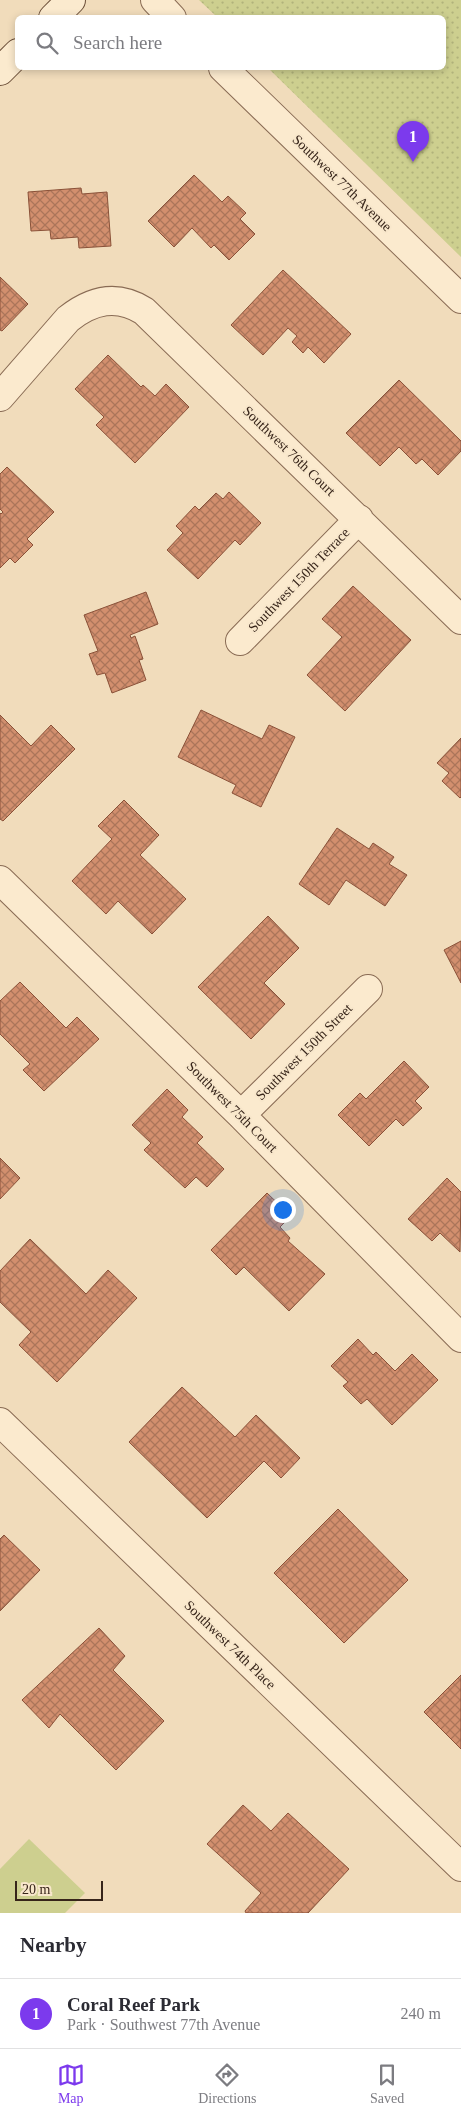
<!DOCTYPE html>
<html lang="en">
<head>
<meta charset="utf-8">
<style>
	body { margin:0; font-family:Georgia,serif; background:#f2f2f3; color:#2b2b33 }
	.scale { position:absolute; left:15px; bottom:12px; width:88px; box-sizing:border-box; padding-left:5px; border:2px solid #37251a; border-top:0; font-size:14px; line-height:18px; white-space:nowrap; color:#37251a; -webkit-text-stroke:4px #f8e7cb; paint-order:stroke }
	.you { position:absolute; left:282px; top:1209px; width:18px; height:18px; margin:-12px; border:4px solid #fff; border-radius:50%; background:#1a73e8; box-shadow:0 0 0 8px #1a73e833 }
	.badge { display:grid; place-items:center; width:32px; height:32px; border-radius:50%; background:#7c3aed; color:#fff; font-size:16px; font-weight:700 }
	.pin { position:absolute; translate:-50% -41px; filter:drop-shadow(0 1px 2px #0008) }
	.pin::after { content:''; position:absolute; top:26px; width:18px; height:15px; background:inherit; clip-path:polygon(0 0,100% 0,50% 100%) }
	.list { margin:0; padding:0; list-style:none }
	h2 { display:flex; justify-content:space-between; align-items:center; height:65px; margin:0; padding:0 20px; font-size:21px }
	h2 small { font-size:16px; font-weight:400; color:#7c7c81 }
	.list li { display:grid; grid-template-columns:32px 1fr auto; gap:15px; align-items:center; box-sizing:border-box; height:70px; padding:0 20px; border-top:1px solid #e1e1e2 }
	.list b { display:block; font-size:19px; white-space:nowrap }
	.list p { margin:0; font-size:16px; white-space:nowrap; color:#7c7c81 }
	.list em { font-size:16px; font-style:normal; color:#7c7c81 }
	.icon { flex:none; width:28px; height:28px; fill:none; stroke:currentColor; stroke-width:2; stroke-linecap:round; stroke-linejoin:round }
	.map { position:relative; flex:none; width:461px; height:1913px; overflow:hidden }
	.search { position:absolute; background:#fff; box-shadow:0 2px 8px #0003; left:15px; right:15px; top:15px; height:55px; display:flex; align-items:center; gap:12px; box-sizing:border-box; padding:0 18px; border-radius:8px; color:#7c7c81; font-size:19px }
	.sheet { height:135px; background:#fff }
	nav { display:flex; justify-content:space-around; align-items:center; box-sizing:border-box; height:70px; border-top:1px solid #e1e1e2; background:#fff; font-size:14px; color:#7c7c81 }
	nav a { display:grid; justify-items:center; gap:2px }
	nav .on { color:#7c3aed }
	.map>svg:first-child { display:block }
	.grass { fill:url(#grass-dots) }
	.garden { fill:#cdcf8f }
	.building { fill:url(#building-cross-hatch); stroke:#8a5138 }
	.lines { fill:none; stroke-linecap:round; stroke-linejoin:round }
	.minor-casing { stroke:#896b54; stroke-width:30 }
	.tertiary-casing { stroke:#896b54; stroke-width:30 }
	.secondary-casing { stroke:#6a4d37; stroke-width:30 }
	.minor { stroke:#fbeace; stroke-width:28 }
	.tertiary { stroke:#fbeace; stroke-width:28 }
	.secondary { stroke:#fbeace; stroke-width:28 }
	.labels { text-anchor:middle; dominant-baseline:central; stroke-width:4; stroke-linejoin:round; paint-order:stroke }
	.street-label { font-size:14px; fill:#37251a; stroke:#f8e7cb }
</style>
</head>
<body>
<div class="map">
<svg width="461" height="1913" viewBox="0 0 461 1913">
	<defs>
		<pattern id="grass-dots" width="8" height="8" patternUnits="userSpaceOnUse" patternTransform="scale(1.25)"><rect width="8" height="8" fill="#cdcf8f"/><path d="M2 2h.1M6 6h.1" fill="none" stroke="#b1b27b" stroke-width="1.8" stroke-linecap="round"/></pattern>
		<pattern id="building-cross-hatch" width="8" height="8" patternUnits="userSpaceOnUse" patternTransform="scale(1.25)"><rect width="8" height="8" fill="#d28f6e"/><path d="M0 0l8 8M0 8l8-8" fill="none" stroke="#ab755a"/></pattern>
	</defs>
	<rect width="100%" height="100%" fill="#f1dcbb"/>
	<path class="grass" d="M 199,0 L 461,0 L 461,257 L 268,68 L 444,68 L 444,18 L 217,17 Z"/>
	<path class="garden" d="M 29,1839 L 85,1893 L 65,1913 L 0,1913 L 0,1869 Z"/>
	<path class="building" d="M 194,175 L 222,202 L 228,196 L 246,213 L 240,219 L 255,234 L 229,260 L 214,245 L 211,248 L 192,228 L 174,247 L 148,221 Z
		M 81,188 L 82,194 L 107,192 L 111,246 L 79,248 L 78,237 L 51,239 L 50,230 L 31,231 L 28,192 Z
		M 283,270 L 351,334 L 324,363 L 308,347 L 303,353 L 292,342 L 297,336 L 288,328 L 263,355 L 231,325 Z
		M 0,277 L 28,304 L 2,331 L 0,330 Z
		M 108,355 L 141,387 L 143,385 L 155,396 L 166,384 L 189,407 L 135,463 L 96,425 L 104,417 L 75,389 Z
		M 399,380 L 461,441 L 461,451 L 438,475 L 422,459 L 416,464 L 399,447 L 380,466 L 346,433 Z
		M 7,467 L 54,512 L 27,539 L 33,545 L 15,563 L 10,558 L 0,568 L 0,513 L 1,514 L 3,512 L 0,509 L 0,474 Z
		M 229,492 L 261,523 L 240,545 L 235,540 L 198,579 L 167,550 L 183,533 L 176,526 L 195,506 L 199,510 L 216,493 L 223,499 Z
		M 353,586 L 411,640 L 345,711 L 307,675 L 342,637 L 322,619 Z
		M 146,592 L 158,624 L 130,635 L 131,638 L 135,636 L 143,659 L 139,660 L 146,680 L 112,693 L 105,673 L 97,675 L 89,654 L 98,651 L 84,615 Z
		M 201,710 L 262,739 L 269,725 L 295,737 L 261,807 L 232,793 L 236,785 L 178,757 Z
		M 0,715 L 31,746 L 51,725 L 75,749 L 3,821 L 0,819 Z
		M 461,738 L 461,797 L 460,798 L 442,781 L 449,773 L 437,763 Z
		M 124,800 L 159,835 L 140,855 L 186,899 L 152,934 L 118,901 L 106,914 L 72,881 L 112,839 L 98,826 Z
		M 337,828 L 369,849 L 373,843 L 394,857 L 389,864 L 407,875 L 385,906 L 346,880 L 329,905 L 299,884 Z
		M 268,916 L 299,948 L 264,983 L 285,1004 L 251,1039 L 198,987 Z
		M 461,941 L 461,983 L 444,950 Z
		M 20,982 L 66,1028 L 77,1017 L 99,1039 L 44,1091 L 23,1070 L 30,1064 L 0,1034 L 0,1001 Z
		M 404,1061 L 429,1087 L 415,1101 L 422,1108 L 403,1126 L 396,1119 L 369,1146 L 338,1115 L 360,1093 L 366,1099 Z
		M 167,1089 L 188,1110 L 182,1117 L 203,1137 L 197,1143 L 224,1169 L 207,1187 L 196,1177 L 185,1188 L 144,1150 L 151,1143 L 132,1125 Z
		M 0,1158 L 20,1178 L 0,1199 Z
		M 447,1178 L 461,1192 L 460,1252 L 440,1233 L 432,1241 L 408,1219 Z
		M 267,1193 L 291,1216 L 280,1227 L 290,1238 L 288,1241 L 325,1274 L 289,1311 L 244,1267 L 236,1275 L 211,1250 Z
		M 30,1239 L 86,1294 L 108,1270 L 137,1298 L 57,1382 L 19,1345 L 31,1332 L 0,1302 L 0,1271 Z
		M 358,1339 L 373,1355 L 376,1352 L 395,1371 L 412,1354 L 438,1380 L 392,1425 L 367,1399 L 361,1404 L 343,1386 L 348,1382 L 331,1366 Z
		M 182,1387 L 235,1437 L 256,1415 L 300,1458 L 281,1478 L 264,1461 L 207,1518 L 129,1442 Z
		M 338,1509 L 408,1580 L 344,1643 L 274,1573 Z
		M 4,1535 L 40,1570 L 0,1611 L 0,1539 Z
		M 99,1628 L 125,1656 L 113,1670 L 164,1721 L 116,1770 L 60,1714 L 49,1728 L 22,1700 Z
		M 461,1675 L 461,1749 L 424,1712 Z
		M 243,1805 L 271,1831 L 288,1813 L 349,1869 L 308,1913 L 246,1913 L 245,1911 L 261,1893 L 207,1844 Z"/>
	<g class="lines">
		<g class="minor-casing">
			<path id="minor" d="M 0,397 L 68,319 C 92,300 117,294 144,311 L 461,620
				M 240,641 L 359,519
				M 0,880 L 241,1115 L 461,1338
				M 241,1115 L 368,989
				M 0,1422 L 461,1867"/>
		</g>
		<g class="tertiary-casing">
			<path id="tertiary" d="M 155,0 L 172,18
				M 223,68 L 461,299"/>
		</g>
		<g class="secondary-casing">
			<path id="secondary" d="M 53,18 L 71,0
				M 0,71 L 18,53"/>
		</g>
		<use href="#minor" class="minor"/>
		<use href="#tertiary" class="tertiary"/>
		<use href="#secondary" class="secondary"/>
	</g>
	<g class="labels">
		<g class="street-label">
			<text transform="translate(342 183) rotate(44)">Southwest 77th Avenue</text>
			<text transform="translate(289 451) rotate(44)">Southwest 76th Court</text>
			<text transform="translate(299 580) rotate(-46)">Southwest 150th Terrace</text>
			<text transform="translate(304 1052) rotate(-45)">Southwest 150th Street</text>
			<text transform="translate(232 1107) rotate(45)">Southwest 75th Court</text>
			<text transform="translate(230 1645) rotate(44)">Southwest 74th Place</text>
		</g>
	</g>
</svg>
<div class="scale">20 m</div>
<div class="you"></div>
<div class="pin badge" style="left:413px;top:162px">1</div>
<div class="search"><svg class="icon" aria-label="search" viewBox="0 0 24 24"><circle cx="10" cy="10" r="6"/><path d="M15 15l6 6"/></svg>Search here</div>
</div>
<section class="sheet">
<h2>Nearby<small></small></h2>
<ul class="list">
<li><span class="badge">1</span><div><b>Coral Reef Park</b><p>Park · Southwest 77th Avenue</p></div><em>240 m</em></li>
</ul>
</section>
<nav>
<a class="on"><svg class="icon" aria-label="map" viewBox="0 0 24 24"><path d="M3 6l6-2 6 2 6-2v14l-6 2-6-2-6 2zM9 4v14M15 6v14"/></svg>Map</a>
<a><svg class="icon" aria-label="directions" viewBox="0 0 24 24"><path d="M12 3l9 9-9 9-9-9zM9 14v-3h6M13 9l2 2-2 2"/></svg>Directions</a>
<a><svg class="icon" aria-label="saved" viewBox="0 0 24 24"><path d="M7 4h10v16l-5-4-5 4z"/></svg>Saved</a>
</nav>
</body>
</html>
